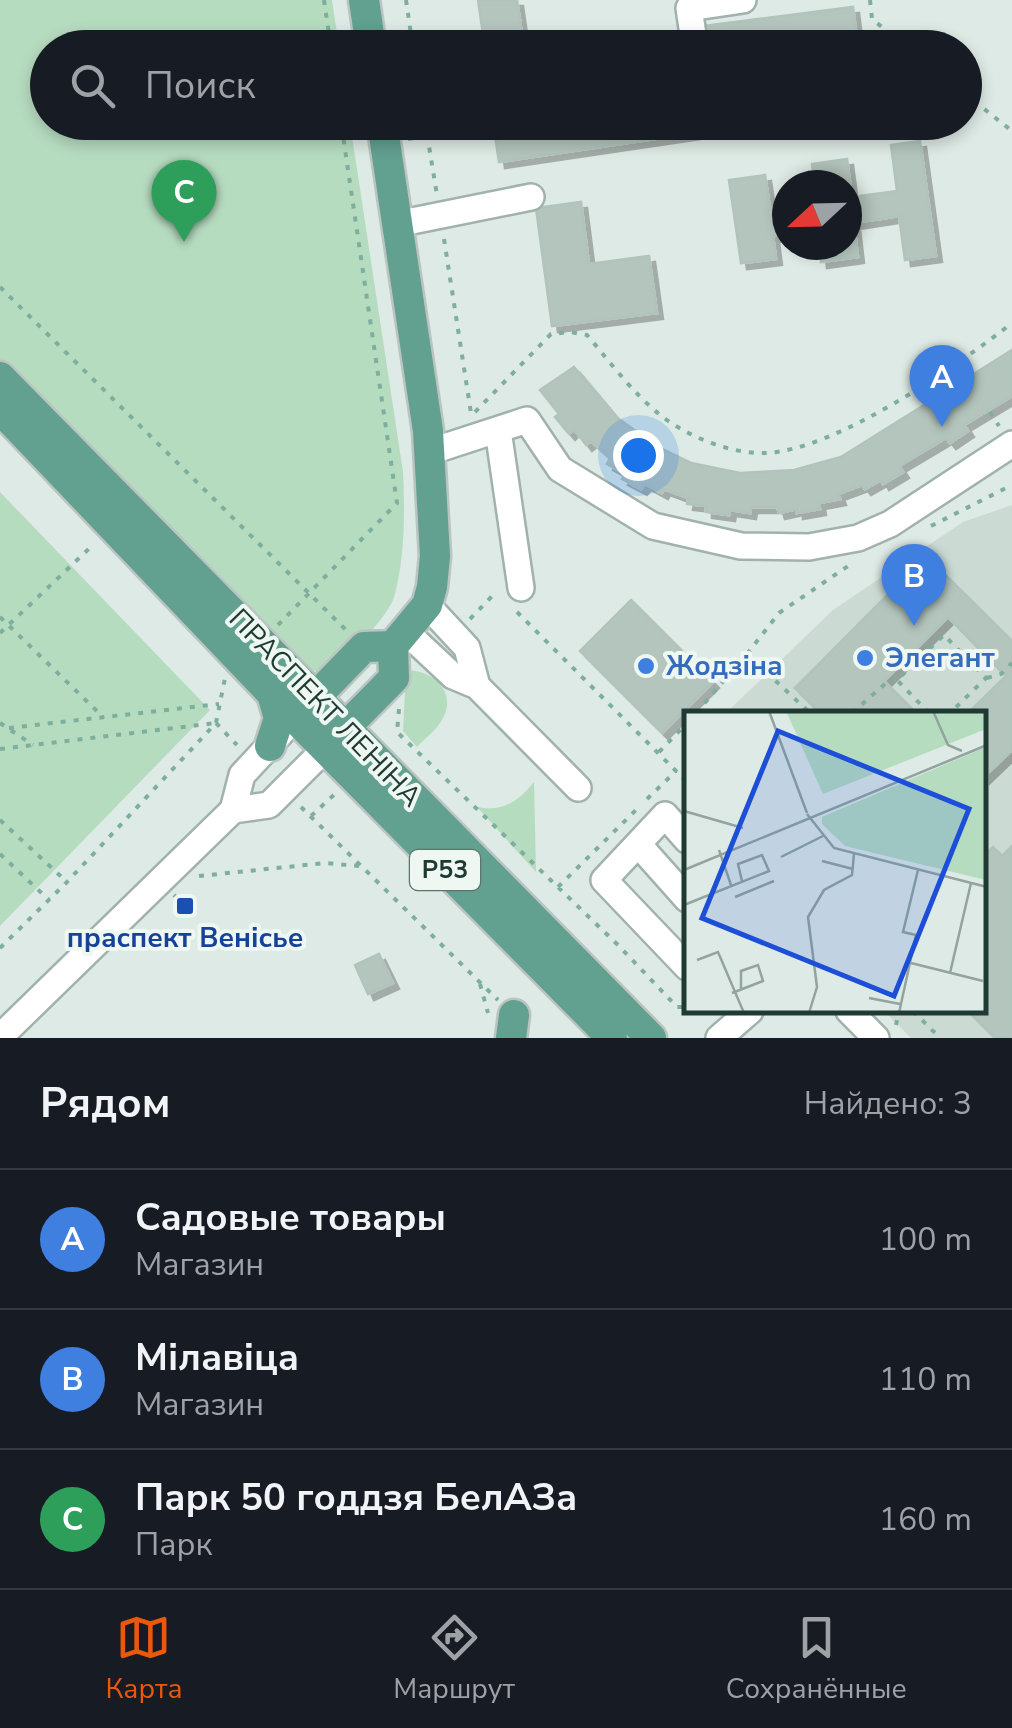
<!DOCTYPE html>
<html lang="ru">
<head>
<meta charset="utf-8">
<style>
	body { margin:0; font-family:"Nunito Sans",sans-serif; background:#242831; color:#f1f3f6 }
	.compass { position:absolute; left:772px; top:170px; width:90px; height:90px; border-radius:50%; background:#171b24; box-shadow:0 5px 15px #0003; rotate:248deg }
	.you { position:absolute; left:638px; top:455px; width:35px; height:35px; margin:-25px; border:8px solid #fff; border-radius:50%; background:#1a73e8; box-shadow:0 0 0 15px #1a73e833 }
	.badge { display:grid; place-items:center; width:65px; height:65px; border-radius:50%; background:#ea580c; color:#fff; font-size:32px; font-weight:700 }
	.pin { position:absolute; translate:-50% -82px; filter:drop-shadow(0 2px 5px #0008) }
	.pin::after { content:''; position:absolute; top:52px; width:35px; height:30px; background:inherit; clip-path:polygon(0 0,100% 0,50% 100%) }
	.list { margin:0; padding:0; list-style:none }
	h2 { display:flex; justify-content:space-between; align-items:center; height:130px; margin:0; padding:0 40px; font-size:42px }
	h2 small { font-size:32px; font-weight:400; color:#9ea1a6 }
	.list li { display:grid; grid-template-columns:65px 1fr auto; gap:30px; align-items:center; box-sizing:border-box; height:140px; padding:0 40px; border-top:2px solid #363941 }
	.list b { display:block; font-size:38px; white-space:nowrap }
	.list p { margin:0; font-size:32px; white-space:nowrap; color:#9ea1a6 }
	.list em { font-size:32px; font-style:normal; color:#9ea1a6 }
	.icon { flex:none; width:55px; height:55px; fill:none; stroke:currentColor; stroke-width:2; stroke-linecap:round; stroke-linejoin:round }
	.map { position:relative; flex:none; width:1012px; height:1038px; overflow:hidden }
	.search { position:absolute; background:#171b24; box-shadow:0 5px 15px #0003; left:30px; right:30px; top:30px; height:110px; display:flex; align-items:center; gap:25px; box-sizing:border-box; padding:0 35px; border-radius:55px; color:#9ea1a6; font-size:38px }
	.sheet { height:550px; background:#171b24 }
	nav { display:flex; justify-content:space-around; align-items:center; box-sizing:border-box; height:140px; border-top:2px solid #363941; background:#171b24; font-size:28px; color:#9ea1a6 }
	nav a { display:grid; justify-items:center; gap:5px }
	nav .on { color:#ea580c }
	.map>svg:first-child { display:block }
	.built { fill:#ccdad4 }
	.green { fill:#b6dcc0 }
	.building { fill:#b4c5bd; stroke:#b1c4bb; stroke-width:2.5; filter:url(#shadow) }
	.lines { fill:none; stroke-linecap:round; stroke-linejoin:round }
	.minor-casing { stroke:#a1b2ac; stroke-width:30 }
	.major-casing { stroke:#bcc4c2; stroke-width:35 }
	.path { stroke:#7eae9e; stroke-width:4; stroke-dasharray:5 8; stroke-linecap:butt }
	.minor { stroke:#fff; stroke-width:25 }
	.major { stroke:#62a090; stroke-width:30 }
	.shop-dot { fill:#3f7fe0; stroke:#eef7f2; stroke-width:4 }
	.transit-dot { fill:#1a4fb4; stroke:#eef7f2; stroke-width:4 }
	.labels { text-anchor:middle; dominant-baseline:central; stroke-width:8; stroke-linejoin:round; paint-order:stroke }
	.shield { fill:#eef7f2; stroke:#5d736c; stroke-width:2.5 }
	.shield-label { font-size:25px; font-weight:bold; fill:#1f3a32 }
	.shop-label { font-size:28px; font-weight:bold; fill:#366cbe; stroke:#eef7f2; text-anchor:start }
	.street-label { font-size:28px; fill:#1f3a32; stroke:#eef7f2 }
	.transit-label { font-size:28px; font-weight:bold; fill:#164399; stroke:#eef7f2 }
	.inset-road { fill:none; stroke:#92a49d; stroke-width:2.5 }
	.view { fill:#1d4ed8; fill-opacity:0.15; stroke:#1d4ed8; stroke-width:5 }
	.inset-edge { fill:none; stroke:#1f3a32; stroke-width:5 }
</style>
</head>
<body>
<div class="map">
<svg width="1012" height="1038" viewBox="0 0 1012 1038">
	<defs>
		<filter id="shadow"><feDropShadow dx="6" dy="6" stdDeviation="0" flood-color="#0004"/></filter>
	</defs>
	<rect width="100%" height="100%" fill="#deeae5"/>
	<path class="built" d="M 1012,505 L 1012,1038 L 911,1038 L 884,1011 L 984,1011 L 984,713 L 726,713 L 833,610 L 963,522 Z"/>
	<path class="green" d="M 0,0 L 332,0 L 339,47 L 48,48 L 48,122 L 350,123 L 403,472 C 405,512 405,558 394,597 C 389,616 338,672 317,671 C 310,671 302,665 297,660 L 0,362 Z
		M 0,492 L 210,710 L 0,926 Z
		M 406,670 C 435,670 460,695 440,723 C 434,732 424,739 417,747 L 403,731 Z
		M 534,782 L 536,872 L 477,807 C 502,812 518,802 534,782 Z"/>
	<path class="building" d="M 478,0 L 517,0 L 524,48 L 485,48 Z
		M 853,7 L 858,47 L 706,48 L 703,26 Z
		M 493,122 L 701,122 L 702,132 L 499,162 Z
		M 920,141 L 936,256 L 905,260 L 899,216 L 854,223 L 858,257 L 821,262 L 819,245 L 847,245 L 847,185 L 815,185 L 812,164 L 847,159 L 852,197 L 897,191 L 891,145 Z
		M 765,175 L 770,208 L 787,206 L 787,234 L 773,236 L 776,259 L 741,263 L 729,180 Z
		M 581,202 L 589,264 L 649,256 L 657,313 L 552,326 L 536,208 Z
		M 1012,350 L 1012,396 L 964,425 L 968,431 L 950,443 L 946,438 L 899,466 L 903,472 L 883,484 L 881,480 L 865,489 L 862,485 L 838,494 L 840,499 L 819,503 L 820,509 L 797,513 L 797,509 L 779,513 L 777,507 L 751,507 L 750,513 L 730,510 L 729,515 L 706,512 L 706,506 L 687,504 L 688,498 L 664,489 L 662,493 L 645,484 L 641,489 L 622,479 L 625,474 L 607,464 L 610,458 L 591,441 L 586,445 L 574,429 L 569,434 L 555,417 L 559,414 L 540,390 L 574,367 L 616,417 L 660,448 L 691,463 L 740,473 L 794,470 L 841,457 Z
		M 926,556 L 1012,641 L 1012,750 L 984,777 L 984,713 L 968,713 L 1006,676 L 948,617 L 884,681 L 916,713 L 820,713 L 795,688 Z
		M 631,600 L 713,682 L 662,733 L 580,651 Z
		M 1012,846 L 1012,1038 L 995,1038 L 968,1011 L 984,1011 L 984,855 L 993,847 L 1002,856 Z
		M 379,954 L 393,983 L 368,994 L 355,965 Z"/>
	<g class="lines">
		<g class="minor-casing">
			<path id="minor" d="M 695,48 L 689,8 L 743,0
				M 397,224 L 531,197
				M 498,430 L 521,588
				M 429,452 L 527,420 L 560,469 L 653,526 L 741,546 L 809,547 L 858,538 L 890,524 L 1012,444
				M 427,605 L 467,648 L 477,686
				M 405,631 L 453,676 L 477,686 L 578,788
				M 233,810 L 269,805 L 325,749
				M 687,840 L 665,815 L 604,880 L 687,967
				M 638,844 L 687,899
				M 849,1011 L 876,1038
				M 0,1037 L 233,810 L 242,775 L 282,732
				M 719,1038 L 750,1011"/>
		</g>
		<g class="major-casing">
			<path id="major" d="M 364,0 L 371,48
				M 0,377 L 651,1038
				M 0,409 L 295,718 L 612,1038
				M 303,710 L 364,647 L 393,646
				M 331,742 L 394,678 L 393,646 L 427,605 L 432,587 L 435,556 L 428,431 L 382,122
				M 270,746 L 279,718 L 272,694
				M 511,1038 L 514,1015"/>
		</g>
		<path class="path" d="M 324,0 L 331,48
			M 406,0 L 413,48
			M 870,0 L 872,19 L 908,48
			M 964,93 L 1012,131
			M 425,122 L 437,195
			M 408,139 L 428,136
			M 444,239 L 471,413
			M 0,287 L 346,630
			M 962,362 L 969,374
			M 475,412 L 551,334 L 570,332 L 587,335 C 610,362 632,392 659,414 C 686,436 730,454 765,453 C 835,451 957,366 1012,323
			M 990,412 L 999,426
			M 931,526 L 1012,485
			M 517,612 L 687,782
			M 0,617 L 103,717
			M 470,619 L 497,591
			M 278,625 L 397,503 L 341,122
			M 0,633 L 94,544
			M 747,654 L 779,613 L 851,564
			M 987,678 L 1001,674 L 1012,663
			M 399,709 L 397,732 L 619,946 L 677,1007 L 687,1007
			M 696,713 L 747,654 L 810,713
			M 852,713 L 886,683 L 896,680
			M 929,713 L 897,680 L 944,635 L 986,678 L 950,713
			M 0,723 L 33,745
			M 216,723 L 237,745
			M 9,728 L 219,704
			M 0,749 L 216,723
			M 659,752 L 687,723
			M 647,799 L 676,771
			M 301,807 L 498,1000
			M 311,816 L 337,792
			M 0,820 L 67,882
			M 0,854 L 49,900
			M 199,876 L 325,863 L 359,866
			M 558,887 L 637,809
			M 174,895 L 185,906
			M 0,948 L 67,882 L 216,723 L 225,678
			M 480,984 L 488,1013
			M 913,1011 L 940,1038
			M 896,1025 L 899,1011"/>
		<use href="#minor" class="minor"/>
		<use href="#major" class="major"/>
	</g>
	<g class="shop-dot">
		<circle cx="865" cy="658" r="10"/>
		<circle cx="646" cy="666" r="10"/>
	</g>
	<rect class="transit-dot" x="175" y="896" width="20" height="20" rx="5"/>
	<g class="labels">
		<rect class="shield" x="410" y="850" width="70" height="40" rx="8"/>
		<g class="shield-label">
			<text x="445" y="870">Р53</text>
		</g>
		<g class="shop-label">
			<text x="885" y="658">Элегант</text>
			<text x="666" y="666">Жодзіна</text>
		</g>
		<g class="street-label">
			<text transform="translate(325 708) rotate(46)">ПРАСПЕКТ ЛЕНІНА</text>
		</g>
		<g class="transit-label">
			<text x="185" y="938">праспект Венісье</text>
		</g>
	</g>
	<g transform="translate(684 711)">
		<rect width="302" height="302" fill="#deeae5"/>
		<path d="M 102,0 L 302,0 L 302,18 L 139,83 ZM 302,36 L 302,169 L 161,135 L 138,113 L 138,106 Z" fill="#b6dcc0"/>
		<path class="inset-road" d="M 85,0 L 123,102M 249,0 L 264,34 L 278,40M 0,100 L 59,117M 123,103 L 150,137 L 303,176M 35,139 L 47,174M 97,146 L 139,125M 138,150 L 169,158M 0,159 L 303,34M 51,186 L 90,170M 0,194 L 85,160 L 78,144 L 54,153 L 58,170M 13,249 L 34,241 L 60,302M 227,252 L 299,270M 266,262 L 287,172M 48,282 L 79,270 L 74,254 L 57,260 L 57,278M 185,287 L 216,293M 125,302 L 133,276 L 124,206 L 140,179 L 168,164 L 170,143M 215,302 L 232,224 L 219,221 L 234,159"/>
		<path class="view" d="M 94,20 L 285,98 L 210,285 L 18,207 Z"/>
		<rect width="302" height="302" class="inset-edge"/>
	</g>
</svg>
<svg class="compass" viewBox="-18 -18 36 36"><path d="M0-13l5 13h-10z" fill="#e53935"/><path d="M0 13l5-13h-10z" fill="#9ea1a6"/></svg>
<div class="you"></div>
<div class="pin badge" style="left:942px;top:427px;background:#3f7fe0">A</div>
<div class="pin badge" style="left:914px;top:626px;background:#3f7fe0">B</div>
<div class="pin badge" style="left:184px;top:242px;background:#2e9e5b">C</div>
<div class="search"><svg class="icon" aria-label="search" viewBox="0 0 24 24"><circle cx="10" cy="10" r="6"/><path d="M15 15l6 6"/></svg>Поиск</div>
</div>
<section class="sheet">
<h2>Рядом<small>Найдено: 3</small></h2>
<ul class="list">
<li><span class="badge" style="background:#3f7fe0">A</span><div><b>Садовые товары</b><p>Магазин</p></div><em>100 m</em></li>
<li><span class="badge" style="background:#3f7fe0">B</span><div><b>Мілавіца</b><p>Магазин</p></div><em>110 m</em></li>
<li><span class="badge" style="background:#2e9e5b">C</span><div><b>Парк 50 годдзя БелАЗа</b><p>Парк</p></div><em>160 m</em></li>
</ul>
</section>
<nav>
<a class="on"><svg class="icon" aria-label="map" viewBox="0 0 24 24"><path d="M3 6l6-2 6 2 6-2v14l-6 2-6-2-6 2zM9 4v14M15 6v14"/></svg>Карта</a>
<a><svg class="icon" aria-label="directions" viewBox="0 0 24 24"><path d="M12 3l9 9-9 9-9-9zM9 14v-3h6M13 9l2 2-2 2"/></svg>Маршрут</a>
<a><svg class="icon" aria-label="saved" viewBox="0 0 24 24"><path d="M7 4h10v16l-5-4-5 4z"/></svg>Сохранённые</a>
</nav>
</body>
</html>
